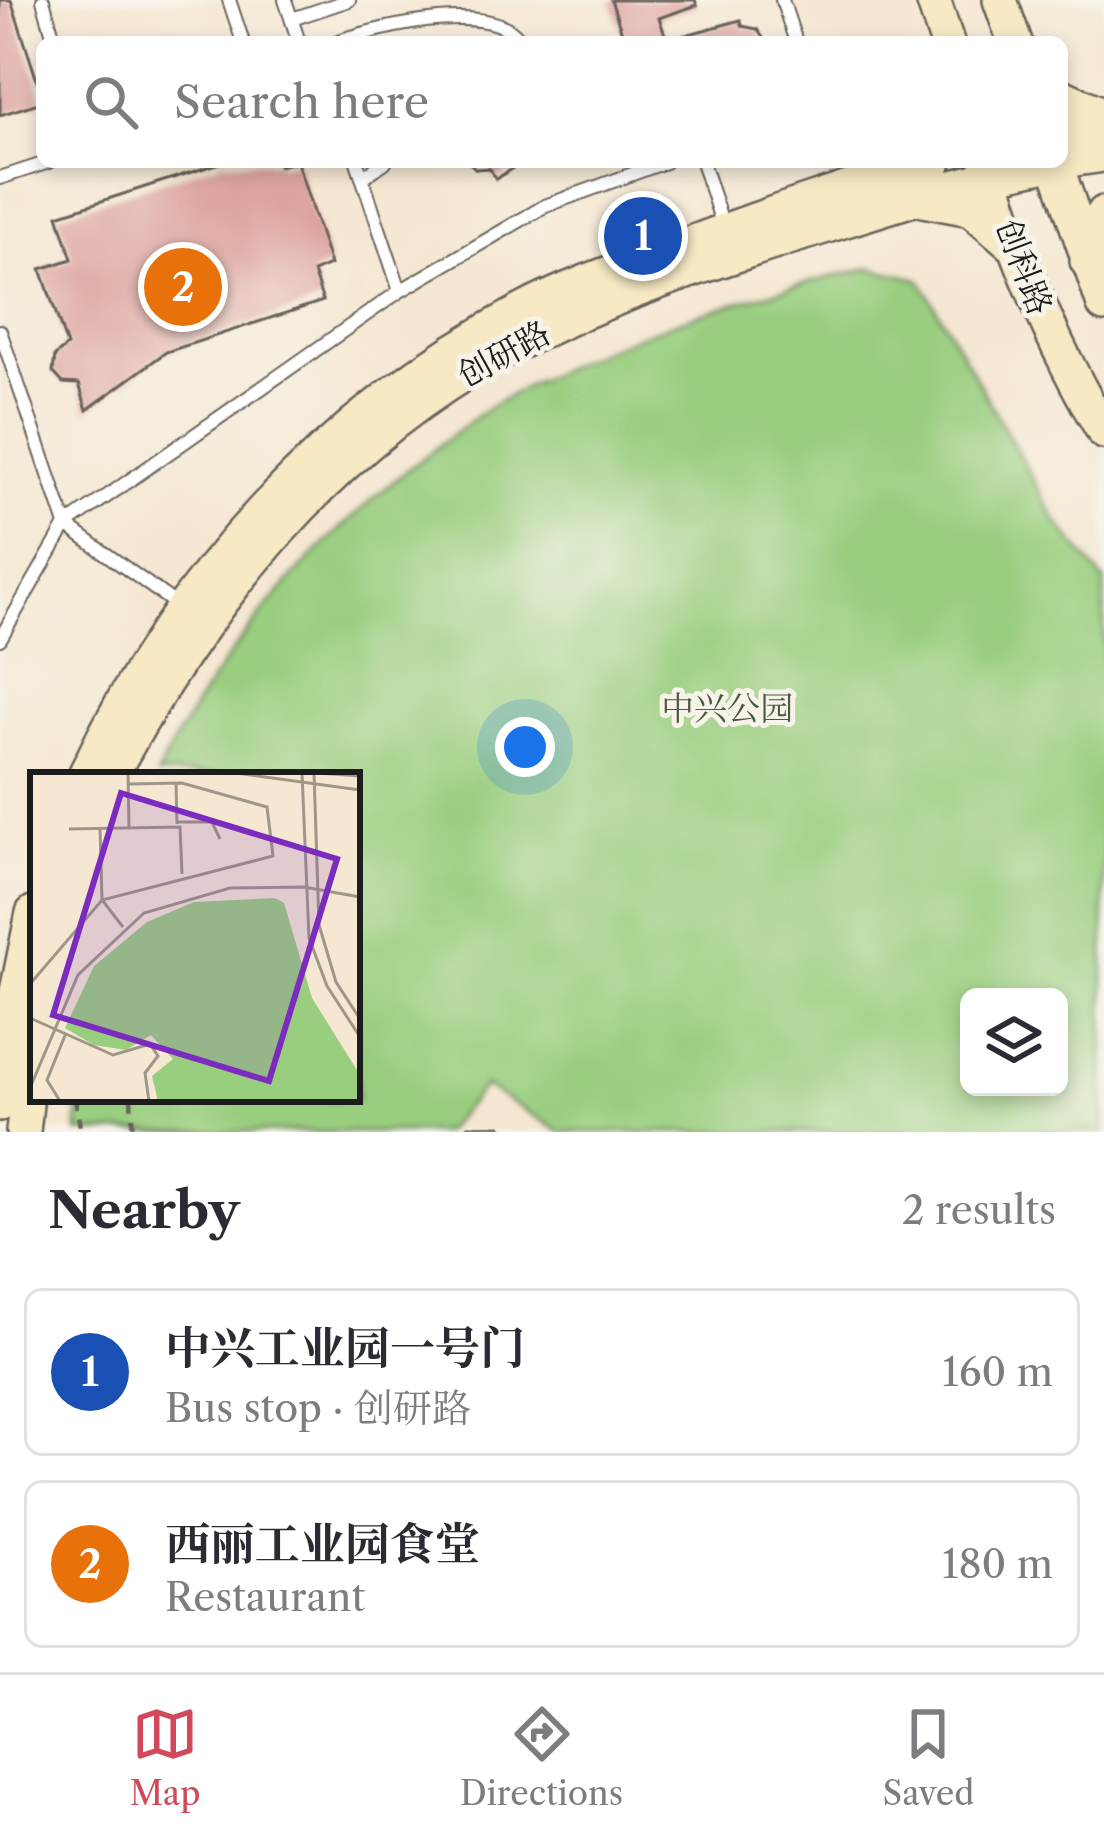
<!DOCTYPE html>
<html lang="en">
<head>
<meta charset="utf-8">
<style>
	body { margin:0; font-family:"Libre Caslon Text","Noto Serif SC",serif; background:#f2f2f3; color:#2b2b33 }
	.controls { position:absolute; right:36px; bottom:36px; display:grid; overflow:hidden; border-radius:18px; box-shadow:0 6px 18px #0003 }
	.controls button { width:108px; height:108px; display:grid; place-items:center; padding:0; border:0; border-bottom:3px solid #e1e1e2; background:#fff; color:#2b2b33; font:60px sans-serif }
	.you { position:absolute; left:525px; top:747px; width:42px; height:42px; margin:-30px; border:9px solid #fff; border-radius:50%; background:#1a73e8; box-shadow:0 0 0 18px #1a73e833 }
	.badge { display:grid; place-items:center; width:78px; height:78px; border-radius:50%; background:#d1495b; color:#fff; font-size:39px; font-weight:700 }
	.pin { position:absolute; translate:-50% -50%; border:6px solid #fff; box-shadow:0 3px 12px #0006 }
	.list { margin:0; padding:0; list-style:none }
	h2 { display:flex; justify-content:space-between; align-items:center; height:156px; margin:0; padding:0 48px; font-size:51px }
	h2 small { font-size:39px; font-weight:400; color:#7c7c81 }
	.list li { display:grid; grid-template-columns:78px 1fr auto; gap:36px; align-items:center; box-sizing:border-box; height:168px; margin:0 24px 24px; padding:0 24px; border:3px solid #e1e1e2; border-radius:18px }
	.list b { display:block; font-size:45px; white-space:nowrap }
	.list p { margin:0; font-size:39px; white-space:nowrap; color:#7c7c81 }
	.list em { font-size:39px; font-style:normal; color:#7c7c81 }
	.icon { flex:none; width:66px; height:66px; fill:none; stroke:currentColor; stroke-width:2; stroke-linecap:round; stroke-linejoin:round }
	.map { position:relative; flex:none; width:1104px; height:1132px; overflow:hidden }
	.search { position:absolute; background:#fff; box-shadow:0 6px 18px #0003; left:36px; right:36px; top:36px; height:132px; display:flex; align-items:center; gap:30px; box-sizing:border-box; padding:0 42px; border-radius:18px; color:#7c7c81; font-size:45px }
	.sheet { height:540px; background:#fff }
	nav { display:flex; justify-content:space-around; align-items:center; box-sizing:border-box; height:168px; border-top:3px solid #e1e1e2; background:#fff; font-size:33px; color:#7c7c81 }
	nav a { display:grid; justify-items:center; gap:6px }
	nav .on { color:#d1495b }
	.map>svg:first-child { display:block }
	.green { fill:#99ce7f; stroke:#5a754e; stroke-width:3; fill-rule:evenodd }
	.building { fill:#dc9e9b }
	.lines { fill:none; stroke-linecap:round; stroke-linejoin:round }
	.lane-casing { stroke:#68635c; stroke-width:16 }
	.secondary-casing { stroke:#68635c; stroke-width:38 }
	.path { stroke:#68635c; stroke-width:4.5; stroke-dasharray:9 9; stroke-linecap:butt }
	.lane { stroke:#fff; stroke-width:12 }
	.secondary { stroke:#f7e9c3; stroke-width:33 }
	.labels { text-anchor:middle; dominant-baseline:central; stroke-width:10; stroke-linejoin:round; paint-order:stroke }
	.street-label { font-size:33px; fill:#1c1c1c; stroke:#f7f3e8 }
	.park-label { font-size:33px; fill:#485a3f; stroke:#f7f3e8 }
	.inset-road { fill:none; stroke:#9e9689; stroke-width:3 }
	.view { fill:#7b2cbf; fill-opacity:0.15; stroke:#7b2cbf; stroke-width:6 }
	.inset-edge { fill:none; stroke:#1c1c1c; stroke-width:6 }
</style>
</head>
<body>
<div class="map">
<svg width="1104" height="1132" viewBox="0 0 1104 1132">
	<rect width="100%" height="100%" fill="#f7f3e8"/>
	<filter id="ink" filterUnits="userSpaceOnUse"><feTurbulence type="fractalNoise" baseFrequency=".00833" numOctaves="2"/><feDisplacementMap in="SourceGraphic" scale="24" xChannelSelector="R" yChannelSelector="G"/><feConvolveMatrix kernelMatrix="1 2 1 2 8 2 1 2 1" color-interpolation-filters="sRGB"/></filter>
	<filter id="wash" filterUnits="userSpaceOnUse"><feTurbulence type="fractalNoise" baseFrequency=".004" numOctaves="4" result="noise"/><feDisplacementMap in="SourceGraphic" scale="48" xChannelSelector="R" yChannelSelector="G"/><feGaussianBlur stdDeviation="2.7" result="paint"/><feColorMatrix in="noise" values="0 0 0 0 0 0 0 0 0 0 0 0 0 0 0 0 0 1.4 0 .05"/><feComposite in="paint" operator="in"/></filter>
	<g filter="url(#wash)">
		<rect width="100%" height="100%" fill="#f5e7d2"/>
		<path class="green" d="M 870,268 L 920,279 L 1057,522 L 1104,581 L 1104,1132 L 561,1132 L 484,1086 L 444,1132 L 78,1132 L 79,1099 L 357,1099 L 357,775 L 157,775 C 221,644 325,530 441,444 C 460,430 479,412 500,401 C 615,335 742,297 870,268 ZM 969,997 L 1059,997 L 1059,1087 L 969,1087 Z"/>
		<g id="blocks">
			<path class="building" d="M 0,0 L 11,0 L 42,96 L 42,102 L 0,115 Z
				M 611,0 L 695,0 L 697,5 L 659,18 L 667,40 L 741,20 L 742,26 L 757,29 L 766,42 L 625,42 Z
				M 223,162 L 278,162 L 279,166 L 297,162 L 330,265 L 313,272 L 323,301 L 166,352 L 87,410 L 79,384 L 63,383 L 53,372 L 55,356 L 67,346 L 41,269 L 72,259 L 58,215 Z
				M 469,162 L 522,162 L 496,179 L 489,168 L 476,169 Z"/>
		</g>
	</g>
	<g filter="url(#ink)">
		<use href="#blocks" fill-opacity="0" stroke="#68635c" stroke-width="3"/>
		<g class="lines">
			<g class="lane-casing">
				<path id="lane" d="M 43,0 L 55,42
					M 229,0 L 243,42
					M 285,0 L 299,42
					M 782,0 L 796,42
					M 292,19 L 349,0
					M 336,42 C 386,25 498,0 521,42
					M 357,162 L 400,291
					M 702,162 L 724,229
					M 0,178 L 49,162
					M 362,178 L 385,162
					M 0,331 L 66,525 L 181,608
					M 0,639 L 66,525 L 400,291 L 545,206 L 665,162
					M 471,1132 L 498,1132"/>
			</g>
			<g class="secondary-casing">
				<path id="secondary" d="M 933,0 L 947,42
					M 1000,0 L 1015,42
					M 1062,96 L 1104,115
					M 1062,131 L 1104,126
					M 1062,161 L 1104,155
					M 987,162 C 1016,257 1053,346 1104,432
					M 1055,162 L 1104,305
					M 923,200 L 971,209 L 1013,245
					M 1087,261 L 1094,230 L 1104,213
					M 85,775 C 177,578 329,413 522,311 C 573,284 629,266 683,246 C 766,215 850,186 935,162
					M 111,775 C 204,603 325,449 499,353 C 593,302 694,268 795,236 C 882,209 968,179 1057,162
					M 0,1104 L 4,1055 L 33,913
					M 23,1132 L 33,1039"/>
			</g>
			<path class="path" d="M 75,1099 L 81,1132
				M 131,1099 L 133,1132"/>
			<use href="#lane" class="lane"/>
			<use href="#secondary" class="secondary"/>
		</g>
	</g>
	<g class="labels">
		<g class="street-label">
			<text transform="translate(1024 267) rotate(69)">创科路</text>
			<text transform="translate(504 354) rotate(-29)">创研路</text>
		</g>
		<g class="park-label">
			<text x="727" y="708">中兴公园</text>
		</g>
	</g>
	<g transform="translate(30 772)">
		<rect width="330" height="330" fill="#f5e7d2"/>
		<path d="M 245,126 L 254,131 L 282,226 L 330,303 L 330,329 L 128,329 L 122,304 L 143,287 L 121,263 L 96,278 L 64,273 L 35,256 L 64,194 L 117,150 L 164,130 Z" fill="#99ce7f"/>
		<path class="inset-road" d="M 98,1 L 99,56M 206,1 L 330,18M 272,1 L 279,166 L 297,214 L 330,265M 284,1 L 289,153 L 306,210 L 330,247M 288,1 L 330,4M 146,11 L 147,52M 147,50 L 182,50 L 190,67M 70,56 L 72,128 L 93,155M 39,57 L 150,55 L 152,102M 0,212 L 72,128 L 243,84 L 237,35 L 152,11 L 99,12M 0,246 L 83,283 L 120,272 L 128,284 L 115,301 L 119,329M 0,316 L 48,203 L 114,141 L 200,116 L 274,115 L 330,125M 30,329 L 17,308 L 36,261"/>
		<path class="view" d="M 91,21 L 307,87 L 239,309 L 23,243 Z"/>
		<rect width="330" height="330" class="inset-edge"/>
	</g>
</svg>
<div class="controls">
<button><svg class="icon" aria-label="layers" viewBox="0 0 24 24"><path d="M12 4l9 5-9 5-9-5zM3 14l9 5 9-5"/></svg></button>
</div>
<div class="you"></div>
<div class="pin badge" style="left:643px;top:236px;background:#1a4fb4">1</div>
<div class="pin badge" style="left:183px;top:287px;background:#e8710a">2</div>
<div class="search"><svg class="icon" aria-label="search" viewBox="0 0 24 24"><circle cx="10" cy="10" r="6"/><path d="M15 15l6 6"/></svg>Search here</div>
</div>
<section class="sheet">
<h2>Nearby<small>2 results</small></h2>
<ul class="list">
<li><span class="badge" style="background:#1a4fb4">1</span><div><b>中兴工业园一号门</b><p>Bus stop · 创研路</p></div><em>160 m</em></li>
<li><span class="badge" style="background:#e8710a">2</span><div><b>西丽工业园食堂</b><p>Restaurant</p></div><em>180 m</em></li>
</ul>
</section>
<nav>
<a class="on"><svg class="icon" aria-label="map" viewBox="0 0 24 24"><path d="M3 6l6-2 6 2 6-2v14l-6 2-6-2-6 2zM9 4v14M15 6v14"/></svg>Map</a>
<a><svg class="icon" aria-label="directions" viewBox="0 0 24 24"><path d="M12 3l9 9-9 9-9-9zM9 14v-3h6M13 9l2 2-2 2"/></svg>Directions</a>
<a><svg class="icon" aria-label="saved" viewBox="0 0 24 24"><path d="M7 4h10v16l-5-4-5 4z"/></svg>Saved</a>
</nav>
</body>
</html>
